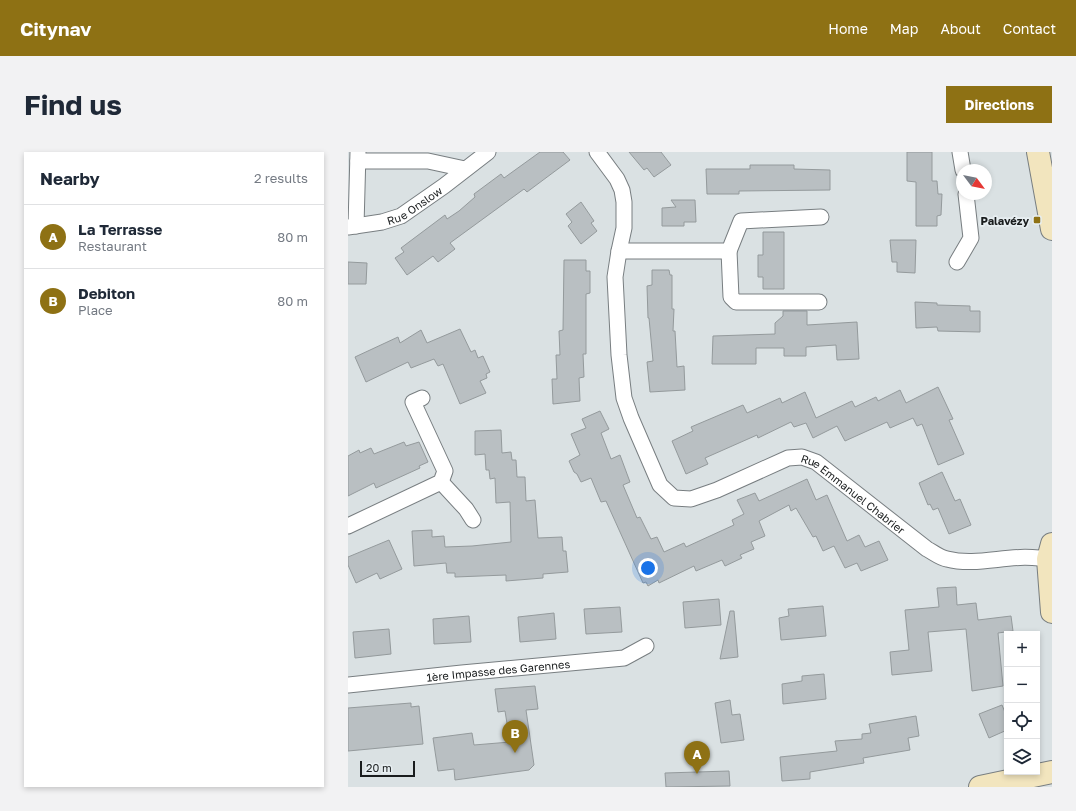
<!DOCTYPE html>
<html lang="en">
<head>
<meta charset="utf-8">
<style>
	body { margin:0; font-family:"Golos Text",sans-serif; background:#f2f2f3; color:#1f2937 }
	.controls { position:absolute; right:12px; bottom:12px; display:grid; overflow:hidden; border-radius:0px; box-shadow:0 2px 6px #0003 }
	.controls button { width:36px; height:36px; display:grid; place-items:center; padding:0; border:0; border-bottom:1px solid #e0e1e3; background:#fff; color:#1f2937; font:20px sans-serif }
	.compass { position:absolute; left:608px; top:12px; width:36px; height:36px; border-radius:50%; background:#fff; box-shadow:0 2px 6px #0003; rotate:122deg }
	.scale { position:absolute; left:12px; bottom:10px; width:55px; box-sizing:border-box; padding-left:4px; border:2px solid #191c1d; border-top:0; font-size:11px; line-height:14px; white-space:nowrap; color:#191c1d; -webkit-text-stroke:3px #e7eef1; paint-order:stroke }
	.you { position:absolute; left:300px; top:416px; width:14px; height:14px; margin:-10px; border:3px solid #fff; border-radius:50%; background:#1a73e8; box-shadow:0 0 0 6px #1a73e833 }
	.badge { display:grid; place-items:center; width:26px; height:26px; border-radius:50%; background:#8e7114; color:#fff; font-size:13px; font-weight:700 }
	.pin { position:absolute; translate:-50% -33px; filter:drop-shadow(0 1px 2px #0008) }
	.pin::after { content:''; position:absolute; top:21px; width:14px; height:12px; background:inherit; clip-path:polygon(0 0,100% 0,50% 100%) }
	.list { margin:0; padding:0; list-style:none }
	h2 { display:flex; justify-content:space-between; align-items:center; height:52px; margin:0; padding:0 16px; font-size:17px }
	h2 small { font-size:13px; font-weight:400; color:#747a83 }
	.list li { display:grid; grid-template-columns:26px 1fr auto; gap:12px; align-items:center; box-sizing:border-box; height:64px; padding:0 16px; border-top:1px solid #e0e1e3 }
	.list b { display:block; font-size:15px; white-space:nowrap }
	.list p { margin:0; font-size:13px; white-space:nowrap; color:#747a83 }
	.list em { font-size:13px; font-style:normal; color:#747a83 }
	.icon { flex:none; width:22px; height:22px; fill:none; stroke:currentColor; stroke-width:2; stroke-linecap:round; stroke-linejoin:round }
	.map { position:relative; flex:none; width:704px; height:635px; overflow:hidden; border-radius:0px }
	header { display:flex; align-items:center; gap:24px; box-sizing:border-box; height:56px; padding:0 20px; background:#8e7114; color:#fff }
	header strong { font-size:19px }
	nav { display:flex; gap:22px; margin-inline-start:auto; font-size:14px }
	.intro { display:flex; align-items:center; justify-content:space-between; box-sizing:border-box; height:96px; padding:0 24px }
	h1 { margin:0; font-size:28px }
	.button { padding:10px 18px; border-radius:0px; background:#8e7114; color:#fff; font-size:14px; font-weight:700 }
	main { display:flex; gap:24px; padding:0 24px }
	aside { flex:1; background:#fff; border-radius:0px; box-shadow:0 2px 6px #0003 }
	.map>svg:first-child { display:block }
	.building { fill:#b9bfc2; stroke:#949a9c }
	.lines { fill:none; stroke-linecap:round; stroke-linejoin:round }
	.street-casing { stroke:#787e81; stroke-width:17 }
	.secondary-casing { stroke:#787e81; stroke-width:24 }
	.street { stroke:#fff; stroke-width:15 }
	.secondary { stroke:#f2e5be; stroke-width:22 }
	.poi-dot { fill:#8e7114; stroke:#e7eef1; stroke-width:1.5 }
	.labels { text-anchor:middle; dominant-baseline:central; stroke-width:3.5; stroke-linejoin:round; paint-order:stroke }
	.street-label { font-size:11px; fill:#191c1d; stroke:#e7eef1 }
	.poi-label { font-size:11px; font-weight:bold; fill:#191c1d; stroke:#e7eef1; text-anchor:end }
</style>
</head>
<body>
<header>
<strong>Citynav</strong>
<nav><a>Home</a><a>Map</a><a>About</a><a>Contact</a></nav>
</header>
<div class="intro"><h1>Find us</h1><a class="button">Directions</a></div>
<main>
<aside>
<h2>Nearby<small>2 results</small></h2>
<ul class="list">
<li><span class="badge">A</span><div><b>La Terrasse</b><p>Restaurant</p></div><em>80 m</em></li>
<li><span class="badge">B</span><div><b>Debiton</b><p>Place</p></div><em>80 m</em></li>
</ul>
</aside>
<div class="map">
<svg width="704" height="635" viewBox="0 0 704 635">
	<rect width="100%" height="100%" fill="#dae1e3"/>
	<path class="building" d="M 192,0 L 215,0 L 222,8 L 179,40 L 176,37 L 102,91 L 107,97 L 90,110 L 85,104 L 59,123 L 47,106 L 56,100 L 53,96 L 97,63 L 99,67 L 111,59 L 127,45 L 126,42 L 153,22 L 156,26 Z
		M 281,0 L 313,0 L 323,13 L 306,25 L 299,16 L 296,18 Z
		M 559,0 L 584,0 L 584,29 L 589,29 L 590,42 L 594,42 L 593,63 L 589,64 L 589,74 L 568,74 L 568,30 L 559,29 Z
		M 402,13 L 446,13 L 446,17 L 482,18 L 482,38 L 391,39 L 391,42 L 359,42 L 358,17 L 402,17 Z
		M 323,48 L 347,48 L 348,70 L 336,70 L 336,74 L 314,74 L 314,56 L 328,55 Z
		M 233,50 L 246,69 L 243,71 L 249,79 L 233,92 L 220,74 L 224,70 L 218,62 Z
		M 415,80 L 436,80 L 436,137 L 415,137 L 415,125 L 410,125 L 410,103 L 415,103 Z
		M 542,88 L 568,88 L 567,121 L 549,120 L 549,110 L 544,110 Z
		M 216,108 L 238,108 L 238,119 L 242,119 L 242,141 L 238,142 L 238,202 L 235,202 L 236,225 L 231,226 L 232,249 L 205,252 L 204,227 L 209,227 L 208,203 L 212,203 L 211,179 L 215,178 Z
		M 0,110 L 19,111 L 18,132 L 0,132 Z
		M 304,118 L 321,118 L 322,123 L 324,123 L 324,157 L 326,157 L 325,179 L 327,179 L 329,215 L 336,214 L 337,238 L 302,240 L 299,210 L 305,209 L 301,166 L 300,166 L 299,134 L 304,133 Z
		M 567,150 L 589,151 L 589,153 L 622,154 L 622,159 L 632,159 L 632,180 L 590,179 L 589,175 L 568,176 Z
		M 435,159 L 459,159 L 459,173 L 509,170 L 511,207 L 489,208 L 488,193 L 458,195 L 458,204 L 436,204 L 436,196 L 408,196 L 408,212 L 364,212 L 365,184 L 427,182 L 427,171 L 435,164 Z
		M 112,177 L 123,200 L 127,198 L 130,206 L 135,204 L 142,220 L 138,222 L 139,226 L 132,229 L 138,241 L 112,252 L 95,212 L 90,214 L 86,207 L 63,216 L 60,210 L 18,230 L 7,205 L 50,185 L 52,191 L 73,178 L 79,191 Z
		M 590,235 L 605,267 L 601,268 L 616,302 L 590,313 L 574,272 L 569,274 L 565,266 L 542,276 L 539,270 L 497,289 L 489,274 L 465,286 L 458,271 L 446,275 L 443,270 L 410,286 L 409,283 L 357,306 L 360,312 L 338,322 L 324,289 L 345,279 L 343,275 L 395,253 L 399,261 L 432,246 L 434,251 L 457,240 L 468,266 L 504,249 L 507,255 L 528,245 L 530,249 L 552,238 L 558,251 Z
		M 252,259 L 261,277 L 253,281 L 263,307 L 272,303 L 282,330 L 275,333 L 289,366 L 292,365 L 303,387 L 309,385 L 316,400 L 336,391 L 338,395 L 386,373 L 384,368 L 396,362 L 389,348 L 407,341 L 411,349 L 459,327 L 468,348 L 479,343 L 499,389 L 511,383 L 517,395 L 531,389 L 540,408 L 513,419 L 509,411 L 497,416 L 486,394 L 475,399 L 468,384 L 465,385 L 448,356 L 443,359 L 441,353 L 411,369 L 417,384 L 403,390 L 406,397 L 392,403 L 394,406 L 377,414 L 374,408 L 348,419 L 346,414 L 311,431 L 310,428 L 300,434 L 298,430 L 295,431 L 258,349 L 253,350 L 243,326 L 233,330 L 229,322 L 226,320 L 221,309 L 232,303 L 223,282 L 238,276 L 234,267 Z
		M 153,278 L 154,301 L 163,300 L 164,308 L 168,308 L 169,325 L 177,325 L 178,349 L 187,348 L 190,386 L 214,385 L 215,399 L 218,399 L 220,420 L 195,422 L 195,426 L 158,429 L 158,423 L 107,425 L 107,421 L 99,421 L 98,411 L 66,414 L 64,379 L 84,378 L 84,385 L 96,384 L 97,395 L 124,394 L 163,390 L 162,350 L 148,351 L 147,326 L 142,327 L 141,318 L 138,318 L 137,302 L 127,303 L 127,279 Z
		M 56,290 L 58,294 L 71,290 L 80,310 L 71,314 L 72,316 L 28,336 L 26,331 L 0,344 L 0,304 L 11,298 L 12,301 L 23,296 L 26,302 Z
		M 594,320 L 607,349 L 612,347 L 623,373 L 601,382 L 590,356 L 585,358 L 582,352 L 580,353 L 571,331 Z
		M 41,388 L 54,417 L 32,427 L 29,421 L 8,431 L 0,413 L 0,405 Z
		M 608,435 L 609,453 L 628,451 L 630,468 L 663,464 L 665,479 L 650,481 L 655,534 L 624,539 L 618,477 L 580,480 L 584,519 L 544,523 L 542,500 L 561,498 L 557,458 L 591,455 L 589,436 Z
		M 371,447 L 373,473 L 337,476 L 335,450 Z
		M 475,454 L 478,484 L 433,488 L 431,466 L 441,464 L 440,457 Z
		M 272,455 L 274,480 L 238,482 L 236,457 Z
		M 382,459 L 386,459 L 390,505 L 372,507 Z
		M 206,461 L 208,487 L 172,490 L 170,465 Z
		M 121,464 L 123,490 L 86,492 L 85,467 Z
		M 41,477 L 43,502 L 7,506 L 5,480 Z
		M 476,522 L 478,547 L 435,552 L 434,532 L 454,529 L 454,524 Z
		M 187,534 L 190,557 L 178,558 L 186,613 L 181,618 L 107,628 L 106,617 L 90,619 L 85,586 L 124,581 L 126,593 L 162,590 L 157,559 L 150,560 L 147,537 Z
		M 382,548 L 384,563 L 392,562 L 396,588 L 373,591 L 367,551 Z
		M 63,551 L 63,555 L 71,554 L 75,592 L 0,599 L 0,556 Z
		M 654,553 L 659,565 L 659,578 L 641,586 L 631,562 Z
		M 568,564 L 571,584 L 560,586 L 562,598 L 515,606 L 516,611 L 462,620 L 462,627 L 434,629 L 432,605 L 489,599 L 487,589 L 514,587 L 514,582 L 523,581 L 521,572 Z
		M 381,619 L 382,634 L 318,635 L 317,621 Z"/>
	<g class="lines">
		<g class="street-casing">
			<g id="street">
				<path id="s1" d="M 249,0 L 269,27 L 274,38 L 276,50 L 276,76 L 271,99 L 267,125 L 271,203 L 276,246 L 283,266 L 312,333 L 326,346 L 343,347 L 369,338 L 440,306 L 454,305 L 468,310 L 579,397 C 585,400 592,406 599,407 C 633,416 669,398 704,409"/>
				<path d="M 612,0 L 615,18"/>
				<path d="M 10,9 L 80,9 L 117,17"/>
				<path d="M 8,74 L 10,0"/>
				<path id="s2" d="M 0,75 L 34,70 L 53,64 L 96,34 L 140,0"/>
				<path d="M 271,99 L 381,99 L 393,69 L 473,65"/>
				<path d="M 381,99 L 383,145 L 388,150 L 471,150"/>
				<path d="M 609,110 L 623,86 L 618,42"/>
				<path d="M 93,330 L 118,357 L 125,368"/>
				<path d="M 0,374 L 93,330 L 97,319 L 65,250 L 74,246"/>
				<path id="s3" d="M 0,533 L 114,521 L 276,506 L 298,494"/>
			</g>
		</g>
		<g class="secondary-casing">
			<path id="secondary" d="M 690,0 L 704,77
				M 704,392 L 700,407 L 704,460
				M 632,635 L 704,620"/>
		</g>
		<use href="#street" class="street"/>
		<use href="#secondary" class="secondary"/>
	</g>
	<rect class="poi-dot" x="685" y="64" width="8" height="8" rx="2"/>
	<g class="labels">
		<g class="street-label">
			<text stroke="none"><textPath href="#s2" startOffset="71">Rue Onslow</textPath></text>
			<text stroke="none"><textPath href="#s1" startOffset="568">Rue Emmanuel Chabrier</textPath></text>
			<text stroke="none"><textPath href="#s3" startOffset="151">1ère Impasse des Garennes</textPath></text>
		</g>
		<g class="poi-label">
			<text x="681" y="68">Palavézy</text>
		</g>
	</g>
</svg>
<div class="controls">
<button>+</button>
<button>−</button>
<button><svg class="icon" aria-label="locate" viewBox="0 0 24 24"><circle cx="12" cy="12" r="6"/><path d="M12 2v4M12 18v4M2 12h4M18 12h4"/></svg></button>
<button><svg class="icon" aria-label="layers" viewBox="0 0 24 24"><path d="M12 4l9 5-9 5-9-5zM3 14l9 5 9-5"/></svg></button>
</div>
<svg class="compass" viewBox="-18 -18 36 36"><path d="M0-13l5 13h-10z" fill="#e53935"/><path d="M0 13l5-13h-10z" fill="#747a83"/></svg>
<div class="scale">20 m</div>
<div class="you"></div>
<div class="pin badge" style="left:349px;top:622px">A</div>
<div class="pin badge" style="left:167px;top:601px">B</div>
</div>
</main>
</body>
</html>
